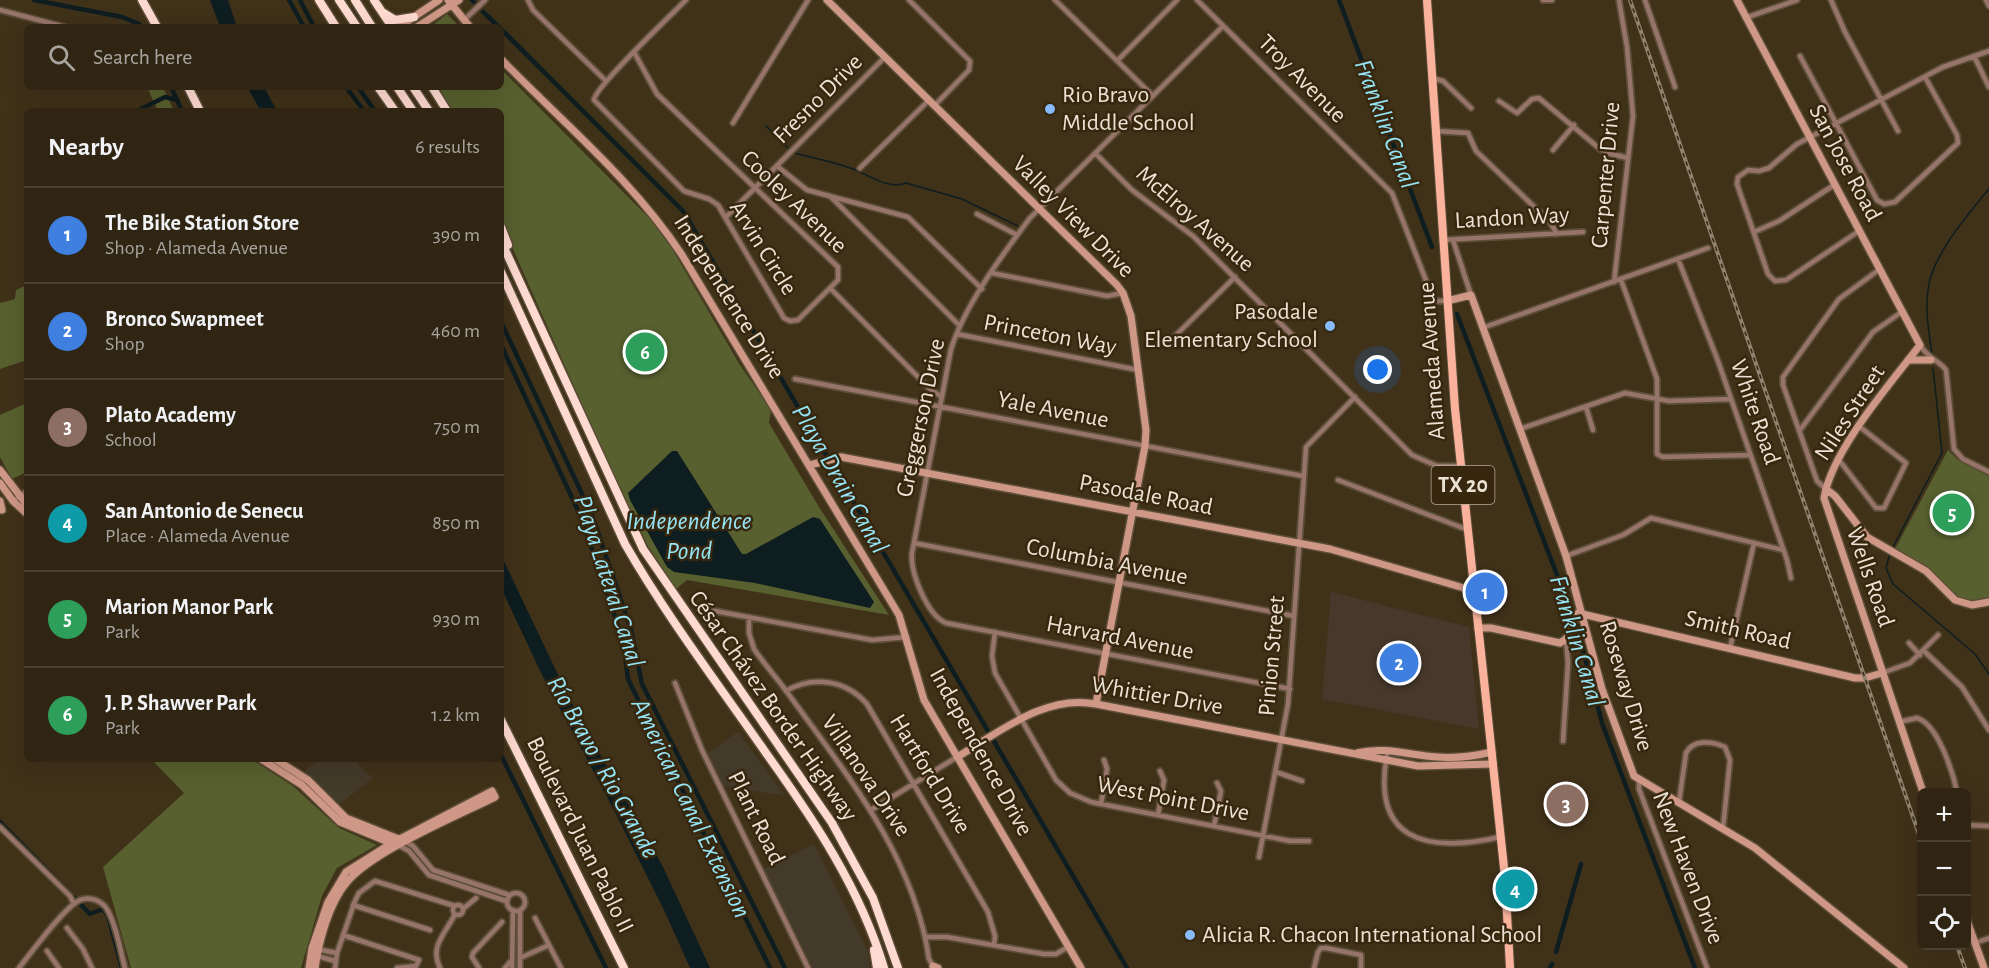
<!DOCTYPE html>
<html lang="en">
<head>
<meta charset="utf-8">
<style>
	body { margin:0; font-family:"Alegreya Sans",sans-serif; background:#382d1c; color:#f1f3f6 }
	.controls { position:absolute; right:18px; bottom:18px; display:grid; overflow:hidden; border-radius:9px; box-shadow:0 6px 24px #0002 }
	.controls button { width:54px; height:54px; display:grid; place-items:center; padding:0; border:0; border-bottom:2px solid #4b4233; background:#302513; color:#f1f3f6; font:30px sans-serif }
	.you { position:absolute; left:1378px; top:370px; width:21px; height:21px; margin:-15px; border:4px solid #fff; border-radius:50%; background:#1a73e8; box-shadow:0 0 0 9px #1a73e833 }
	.badge { display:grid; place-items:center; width:39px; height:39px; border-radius:50%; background:#88bbfc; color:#fff; font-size:20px; font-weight:700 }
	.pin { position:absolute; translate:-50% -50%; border:3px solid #fff; box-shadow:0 2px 6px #0006 }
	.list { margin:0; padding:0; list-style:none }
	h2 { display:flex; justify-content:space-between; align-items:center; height:78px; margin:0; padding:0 24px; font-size:26px }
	h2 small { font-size:20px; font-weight:400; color:#a8a5a0 }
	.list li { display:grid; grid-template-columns:39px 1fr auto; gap:18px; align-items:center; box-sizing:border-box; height:96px; padding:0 24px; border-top:2px solid #4b4233 }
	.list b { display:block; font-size:22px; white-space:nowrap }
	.list p { margin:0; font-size:20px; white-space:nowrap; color:#a8a5a0 }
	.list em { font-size:20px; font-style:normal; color:#a8a5a0 }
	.icon { flex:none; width:33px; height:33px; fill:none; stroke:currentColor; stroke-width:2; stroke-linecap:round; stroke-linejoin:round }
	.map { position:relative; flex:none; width:1989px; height:968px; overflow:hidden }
	.search { position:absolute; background:#302513; box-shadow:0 6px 24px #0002; left:24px; top:24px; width:480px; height:66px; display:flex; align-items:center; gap:15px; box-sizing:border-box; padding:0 21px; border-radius:9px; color:#a8a5a0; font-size:22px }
	.panel { position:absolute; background:#302513; box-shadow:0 6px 24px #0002; left:24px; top:108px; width:480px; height:654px; border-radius:9px }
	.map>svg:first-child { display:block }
	.commercial { fill:#47382b }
	.industrial { fill:#443a2a }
	.green { fill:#58602f }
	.water { fill:#0e1d20 }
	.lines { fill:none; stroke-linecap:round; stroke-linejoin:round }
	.stream { stroke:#0e1d20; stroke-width:1.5 }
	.canal { stroke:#0e1d20; stroke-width:4.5 }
	.street-casing { stroke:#5c4d37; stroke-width:8 }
	.secondary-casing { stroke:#5c4d37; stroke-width:10 }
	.primary-casing { stroke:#5c4d37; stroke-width:10 }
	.highway-casing { stroke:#5c4d37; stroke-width:11 }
	.street { stroke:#977469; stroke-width:4.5 }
	.secondary { stroke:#cf9786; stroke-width:7 }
	.primary { stroke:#fab29d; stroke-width:8 }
	.highway { stroke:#fedad0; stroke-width:8 }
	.rail-casing { stroke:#908370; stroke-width:4 }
	.rail { stroke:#36270e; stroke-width:1.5; stroke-dasharray:4.5; stroke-linecap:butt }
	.poi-dot { fill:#88bbfc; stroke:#36270e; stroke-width:2 }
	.labels { text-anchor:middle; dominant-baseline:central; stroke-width:5; stroke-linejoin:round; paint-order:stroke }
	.shield { fill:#36270e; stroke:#b5aa99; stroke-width:1.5 }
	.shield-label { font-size:22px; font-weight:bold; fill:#ece2d4 }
	.street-label { font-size:24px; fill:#ece2d4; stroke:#36270e }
	.poi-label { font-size:24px; fill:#ece2d4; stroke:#36270e; text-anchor:start }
	.water-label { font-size:26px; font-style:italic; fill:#96e5f7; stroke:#36270e }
</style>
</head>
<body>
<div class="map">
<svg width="1989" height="968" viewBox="0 0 1989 968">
	<rect width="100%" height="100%" fill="#403119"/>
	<path class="commercial" d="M 1331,592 L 1469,627 L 1479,729 L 1322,699 Z"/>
	<path class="industrial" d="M 738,732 L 785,796 L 724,786 L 708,753 Z
		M 319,759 L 353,759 L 373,778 L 337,806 L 304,772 Z
		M 814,844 L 868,951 L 870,968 L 813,968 L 763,869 Z"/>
	<path class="green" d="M 447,14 L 460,27 L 430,27 Z
		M 501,69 L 651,220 L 671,247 L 740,365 L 771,410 L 769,423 L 819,507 L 889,615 L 687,580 L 676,589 L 648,546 L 619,487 L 511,245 L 501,217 L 501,111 L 453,111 L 438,87 L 501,87 Z
		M 147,87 L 163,87 L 174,111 L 158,111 Z
		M 27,285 L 27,360 L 0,369 L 0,303 L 15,299 L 16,290 Z
		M 27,403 L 27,472 L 12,479 L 0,457 L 0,415 Z
		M 1948,450 L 1958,460 L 1989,476 L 1989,598 C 1948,606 1957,591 1931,571 C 1920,562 1906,556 1895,549 Z
		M 151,759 L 251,759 L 293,786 L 339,828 L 377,845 L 337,868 L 322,896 L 301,968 L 131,968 L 103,867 L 184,793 Z"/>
	<path class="water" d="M 210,0 L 228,0 L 237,27 L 220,27 Z
		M 247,87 L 264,87 L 277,111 L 261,111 Z
		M 672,451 L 677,451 L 742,554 L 746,554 L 813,517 L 820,519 L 874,602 L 870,608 L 755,583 L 674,572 L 667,567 L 630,500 L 628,493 Z
		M 501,555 L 571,702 L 663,867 L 710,968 L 690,968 L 665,912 L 615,812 L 543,677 L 501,588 Z"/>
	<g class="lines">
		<path class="stream" d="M 766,126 L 788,148
			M 794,153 C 813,158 834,162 853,169 C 869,175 889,190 906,183 L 962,199 L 1018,226
			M 1932,354 C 1929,333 1925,311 1928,290 C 1931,257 1968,214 1989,189
			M 1892,549 L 1942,453 L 1933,368
			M 1890,553 L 1886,568 L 1893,584 L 1975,654 L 1989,674"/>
		<path class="canal" d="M 34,0 L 122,17 L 139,24 L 141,27
			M 289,0 L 304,27
			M 300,0 L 314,27
			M 472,0 L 474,2
			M 1339,0 L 1432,247
			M 483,12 L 499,27
			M 501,29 L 683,211 L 1127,968
			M 171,87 L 177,100
			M 346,87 L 364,111
			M 358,87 L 375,111
			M 137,111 L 165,97 L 177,100 L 182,111
			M 1457,314 L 1577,627 L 1602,723 L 1695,968
			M 501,322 L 592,515 L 631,630 L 642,684 L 785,968
			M 501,345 L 581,517 L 623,640 L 628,679 L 770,968
			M 501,755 L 606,968
			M 0,822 L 90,914 L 103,909 L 108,916 L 122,968
			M 1556,952 L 1581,864
			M 1550,968 L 1552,964"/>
		<g class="street-casing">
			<path id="street" d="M 528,0 L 533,10 L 606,81
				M 909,0 L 970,61 L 969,70 L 934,106
				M 1055,0 L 1153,96
				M 1197,0 L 1392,193 L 1434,301 L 1447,301
				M 1543,0 L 1552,0
				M 1645,0 L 1675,87
				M 1831,0 L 1845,32 L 1898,131
				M 1986,0 L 1989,6
				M 0,10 L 65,27
				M 1745,18 L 1797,0
				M 464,20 L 485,0
				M 1223,26 L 1030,218 C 1002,255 965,305 951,349 L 912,553 C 910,572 927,615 946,623 L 1290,689
				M 634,52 L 657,94 L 838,267 L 838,280 L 798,320 L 790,321 L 784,318 L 718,205 L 709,199 L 684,191 L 594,100 C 594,88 672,14 686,0
				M 1800,56 L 1877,200 L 1884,204 L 1895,202 L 1958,143 L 1957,135 L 1925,77
				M 1974,56 L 1989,87
				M 1117,61 L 1177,0
				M 1432,78 L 1443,81 L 1471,108
				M 1499,101 L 1517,113 L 1532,99 L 1539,98 L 1600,149 L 1611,154 L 1628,158
				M 733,123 L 808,0
				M 1436,131 L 1468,133 L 1476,151 L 1550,222 L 1557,234
				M 1553,150 L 1574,125
				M 1095,153 L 1132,190 L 1193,236 L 1412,455 L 1437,466 L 1461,466
				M 777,166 L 807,190 L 908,217 L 982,289
				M 860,168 L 929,100
				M 831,197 L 960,326
				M 977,214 L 1017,235
				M 726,217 L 885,57
				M 1859,231 L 1786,280 L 1775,281 L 1768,274 L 1737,184 L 1738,177 L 1748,170 L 1759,171 L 1769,168 L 1797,144 L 1943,67 L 1989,51
				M 1754,232 L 1779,221 L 1834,185
				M 1442,240 L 1583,232
				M 1453,240 L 1471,295
				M 1678,259 L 1718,361 L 1787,560 L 1791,578
				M 992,273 L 1107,296 L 1123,293
				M 1621,280 L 1657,379 L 1657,454 L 1663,457 L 1750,455
				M 1614,282 L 1633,116 L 1627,47 L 1619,0
				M 830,288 L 930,389 L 942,397
				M 1482,328 L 1708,248
				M 957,334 L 1138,370
				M 1170,341 L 1235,277
				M 1920,345 C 1929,360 1938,359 1946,370 L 1954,449 L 1963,459 L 1989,472
				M 795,379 L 1303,476
				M 1586,407 L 1593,430
				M 1520,429 L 1625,393 L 1669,401 L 1731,399
				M 1800,430 L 1873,332 L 1903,311
				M 1839,460 L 1876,508 L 1884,508 L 1906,463 L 1860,427
				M 1338,480 L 1468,530
				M 1826,489 L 1817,481 L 1783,385 L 1783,377 L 1839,299 L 1880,269
				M 13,501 L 27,491
				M 914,543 L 1294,616
				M 1566,556 L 1623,535 L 1651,518 L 1783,550
				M 705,612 L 715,611 L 872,640 L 907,637
				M 749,617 L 749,633 L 754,649 C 764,664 777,678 787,692 C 847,775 914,856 929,959 L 933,966
				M 995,632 L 992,656 L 995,673 L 1056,780 L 1070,793 L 1091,802 L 1290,841 L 1309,841
				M 1909,643 L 1920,655
				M 1730,648 L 1754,543
				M 1924,651 L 1962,687 L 1989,730
				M 1882,673 L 1910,663 L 1938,635
				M 675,683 L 702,750 L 808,968
				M 786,691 C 813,675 846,680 867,704 L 988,912 L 995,936 L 994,945
				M 1899,722 L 1917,718 C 1938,724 1953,773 1957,792
				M 1563,741 L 1568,663 L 1566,639
				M 1388,750 C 1369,840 1425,854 1500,837
				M 1276,772 L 1302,781
				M 1639,781 L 1639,789 L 1707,968
				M 1679,802 L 1686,753 C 1693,739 1712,741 1725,747 L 1730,760 L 1723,828
				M 1101,804 L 1107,769 L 1104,760
				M 871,810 L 957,757
				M 1158,815 L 1164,780 L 1160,771
				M 1966,825 L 1989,826
				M 1214,826 L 1221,791 L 1217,783
				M 0,827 L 70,896 L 74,904
				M 406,842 L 413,846 L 433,870 L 509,895
				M 400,846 L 409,851 L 429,875 L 506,901
				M 1259,857 L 1288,704 L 1306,447 L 1355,397
				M507 902a9 9 0 1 1 18 0a9 9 0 1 1-18 0Z
				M453 910a5 5 0 1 1 10 0a5 5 0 1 1-10 0Z
				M 353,905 L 430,930
				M 463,909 L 476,898
				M 520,910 L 520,968
				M 535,918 L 561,968
				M 67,928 L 83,949 L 92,968
				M 343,935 L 419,960 L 416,966 L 397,968
				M 926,937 L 947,937 L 1044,954 L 1056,954 L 1068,947
				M 1975,943 L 1989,938
				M 316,949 L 337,953
				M 47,951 L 59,968
				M 317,956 L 335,961
				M 520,958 L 549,945
				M 19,968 C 31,953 65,906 80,900 C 91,896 103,901 108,911 C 117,927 120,950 125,968
				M 335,968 L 337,953 L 355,901 L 359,893 L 375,881 L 455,906
				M 440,968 C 429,946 446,933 455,914
				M 479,968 L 472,957 L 473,953 L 502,922
				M 505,968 L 512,960
				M 512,968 L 513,910
				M 1314,968 L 1318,952 L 1321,948 L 1326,948 L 1361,955 L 1361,968"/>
		</g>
		<g class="secondary-casing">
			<path id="secondary" d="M 448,0 L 470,27
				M 827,0 L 1117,285 L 1123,293 L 1131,316 L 1146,430 L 1145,446 L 1096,704
				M 1737,0 L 1920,345 C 1890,384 1832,450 1824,498 L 1923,792
				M 399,27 L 439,0
				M 417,27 L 459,0
				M 501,59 C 562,122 633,180 682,255 L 899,615 L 924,700 L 1081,968
				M 1447,301 L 1471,295 L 1566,556 L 1602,689 L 1634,776 L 1755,848 L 1904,968
				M 1908,360 L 1931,360
				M 810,465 L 841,457 L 1330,549 L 1464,588 L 1473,588
				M 0,470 L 27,505
				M 0,483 L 13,501 L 27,514
				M 1826,489 L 1835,496 L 1867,537 L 1926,571 L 1955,600 L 1972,605 L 1989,602
				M 0,501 L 2,510
				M 1478,628 L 1491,628 L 1560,643 L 1566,639 L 1578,613 L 1855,678 L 1865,678 L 1882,673
				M 1357,753 C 1381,747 1402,753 1426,756 C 1448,759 1471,757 1492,752
				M 957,757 C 1000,732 1045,694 1096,704 L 1418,766 L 1493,764
				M 261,759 L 302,785 L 340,822 L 393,844
				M 275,759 L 308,780 L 346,818 L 401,840
				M 1966,918 L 1984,968
				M 933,966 L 938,968
				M 309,968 L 312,948 L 328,902 L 346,872 L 392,843 L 492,791 L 495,797 C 457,816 373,851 347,882 C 329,903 319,941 315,968"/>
		</g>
		<g class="primary-casing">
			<path id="primary" d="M 1427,0 L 1455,409 L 1505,877 L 1510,968"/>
		</g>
		<g class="highway-casing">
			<path id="highway" d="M 142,0 L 157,27
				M 319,0 L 336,27
				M 339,0 L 357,27
				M 355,0 L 372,27
				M 374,0 L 392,27
				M 382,12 L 395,20 L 414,17
				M 188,87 L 200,111
				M 378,87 L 395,111
				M 397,87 L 413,111
				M 413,87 L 429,111
				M 432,87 L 447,111
				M 501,227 L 508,245
				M 501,241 L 643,549 L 832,823 L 873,898 L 898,968
				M 501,272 L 625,544 C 667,617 718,684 766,753 C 814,820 860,888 884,968
				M 501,720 L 624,968
				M 874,950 L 877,968"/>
		</g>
		<use href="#street" class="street"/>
		<use href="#secondary" class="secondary"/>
		<use href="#primary" class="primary"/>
		<use href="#highway" class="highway"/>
		<g class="rail-casing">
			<path id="rail" d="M 1630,0 L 1922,843
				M 1957,946 L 1965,968"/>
		</g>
		<use href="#rail" class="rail"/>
	</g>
	<g class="poi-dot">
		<circle cx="1050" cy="109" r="6"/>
		<circle cx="1330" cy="326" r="6"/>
		<circle cx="1190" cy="935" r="6"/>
	</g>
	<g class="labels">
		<rect class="shield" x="1431.5" y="466" width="63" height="38" rx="4.5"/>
		<g class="shield-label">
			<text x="1463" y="485">TX 20</text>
		</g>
		<g class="street-label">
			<text transform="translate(1302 79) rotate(45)">Troy Avenue</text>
			<text transform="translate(818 99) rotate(-45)">Fresno Drive</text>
			<text transform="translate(1845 163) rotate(62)">San Jose Road</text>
			<text transform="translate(1606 175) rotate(-85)">Carpenter Drive</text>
			<text transform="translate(794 202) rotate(44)">Cooley Avenue</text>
			<text transform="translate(1073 217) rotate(45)">Valley View Drive</text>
			<text transform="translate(1512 218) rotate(-3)">Landon Way</text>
			<text transform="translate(1195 219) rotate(41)">McElroy Avenue</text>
			<text transform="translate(763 248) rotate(58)">Arvin Circle</text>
			<text transform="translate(729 297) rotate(58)">Independence Drive</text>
			<text transform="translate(1050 335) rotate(11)">Princeton Way</text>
			<text transform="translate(1432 361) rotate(-94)">Alameda Avenue</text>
			<text transform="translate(1053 410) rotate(11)">Yale Avenue</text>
			<text transform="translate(1755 412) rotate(71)">White Road</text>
			<text transform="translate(1850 413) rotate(-57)">Niles Street</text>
			<text transform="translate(921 418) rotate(-78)">Greggerson Drive</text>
			<text transform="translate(1146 495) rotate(11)">Pasodale Road</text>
			<text transform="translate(1107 562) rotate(11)">Columbia Avenue</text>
			<text transform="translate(1870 577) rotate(71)">Wells Road</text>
			<text transform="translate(1738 630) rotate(13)">Smith Road</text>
			<text transform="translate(1120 638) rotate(11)">Harvard Avenue</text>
			<text transform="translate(1272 656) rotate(-85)">Pinion Street</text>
			<text transform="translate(1626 686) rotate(73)">Roseway Drive</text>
			<text transform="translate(1157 696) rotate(10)">Whittier Drive</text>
			<text transform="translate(773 706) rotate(55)">César Chávez Border Highway</text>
			<text transform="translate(981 752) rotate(61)">Independence Drive</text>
			<text transform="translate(930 774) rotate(59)">Hartford Drive</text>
			<text transform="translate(866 776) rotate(56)">Villanova Drive</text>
			<text transform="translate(1173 799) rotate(11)">West Point Drive</text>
			<text transform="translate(756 818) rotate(64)">Plant Road</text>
			<text transform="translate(580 835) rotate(64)">Boulevard Juan Pablo II</text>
			<text transform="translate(1688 868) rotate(69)">New Haven Drive</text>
		</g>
		<g class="poi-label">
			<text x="1062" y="95">Rio Bravo<tspan x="1062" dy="28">Middle School</tspan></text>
			<text x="1318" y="312" text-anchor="end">Pasodale<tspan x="1318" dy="28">Elementary School</tspan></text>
			<text x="1202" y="935">Alicia R. Chacon International School</text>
		</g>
		<g class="water-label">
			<text transform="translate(1386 124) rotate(69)">Franklin Canal</text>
			<text transform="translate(840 479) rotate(60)">Playa Drain Canal</text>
			<text x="689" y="521">Independence<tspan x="689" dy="30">Pond</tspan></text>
			<text transform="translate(609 581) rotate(72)">Playa Lateral Canal</text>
			<text transform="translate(1577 641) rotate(73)">Franklin Canal</text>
			<text transform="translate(603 767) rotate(61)">Río Bravo / Rio Grande</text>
			<text transform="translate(691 808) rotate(64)">American Canal Extension</text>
		</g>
	</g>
</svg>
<div class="controls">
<button>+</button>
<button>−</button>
<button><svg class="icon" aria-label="locate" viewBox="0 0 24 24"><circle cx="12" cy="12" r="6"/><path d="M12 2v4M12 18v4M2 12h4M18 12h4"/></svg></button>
</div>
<div class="you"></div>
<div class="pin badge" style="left:1485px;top:592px;background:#3f7fe0">1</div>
<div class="pin badge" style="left:1399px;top:663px;background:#3f7fe0">2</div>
<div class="pin badge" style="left:1566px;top:804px;background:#8d6e63">3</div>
<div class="pin badge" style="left:1515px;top:889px;background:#0f9aa8">4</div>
<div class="pin badge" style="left:1952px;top:513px;background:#2e9e5b">5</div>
<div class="pin badge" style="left:645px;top:352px;background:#2e9e5b">6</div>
<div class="search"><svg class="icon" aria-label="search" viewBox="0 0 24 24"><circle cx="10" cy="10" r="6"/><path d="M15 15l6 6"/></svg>Search here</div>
<section class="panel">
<h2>Nearby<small>6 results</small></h2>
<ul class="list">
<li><span class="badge" style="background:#3f7fe0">1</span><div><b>The Bike Station Store</b><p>Shop · Alameda Avenue</p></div><em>390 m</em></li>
<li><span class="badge" style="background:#3f7fe0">2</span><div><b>Bronco Swapmeet</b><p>Shop</p></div><em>460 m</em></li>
<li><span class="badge" style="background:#8d6e63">3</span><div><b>Plato Academy</b><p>School</p></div><em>750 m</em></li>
<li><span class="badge" style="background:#0f9aa8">4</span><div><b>San Antonio de Senecu</b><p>Place · Alameda Avenue</p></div><em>850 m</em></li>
<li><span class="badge" style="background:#2e9e5b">5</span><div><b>Marion Manor Park</b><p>Park</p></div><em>930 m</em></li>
<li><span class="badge" style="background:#2e9e5b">6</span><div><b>J. P. Shawver Park</b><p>Park</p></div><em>1.2 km</em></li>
</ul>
</section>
</div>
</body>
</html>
